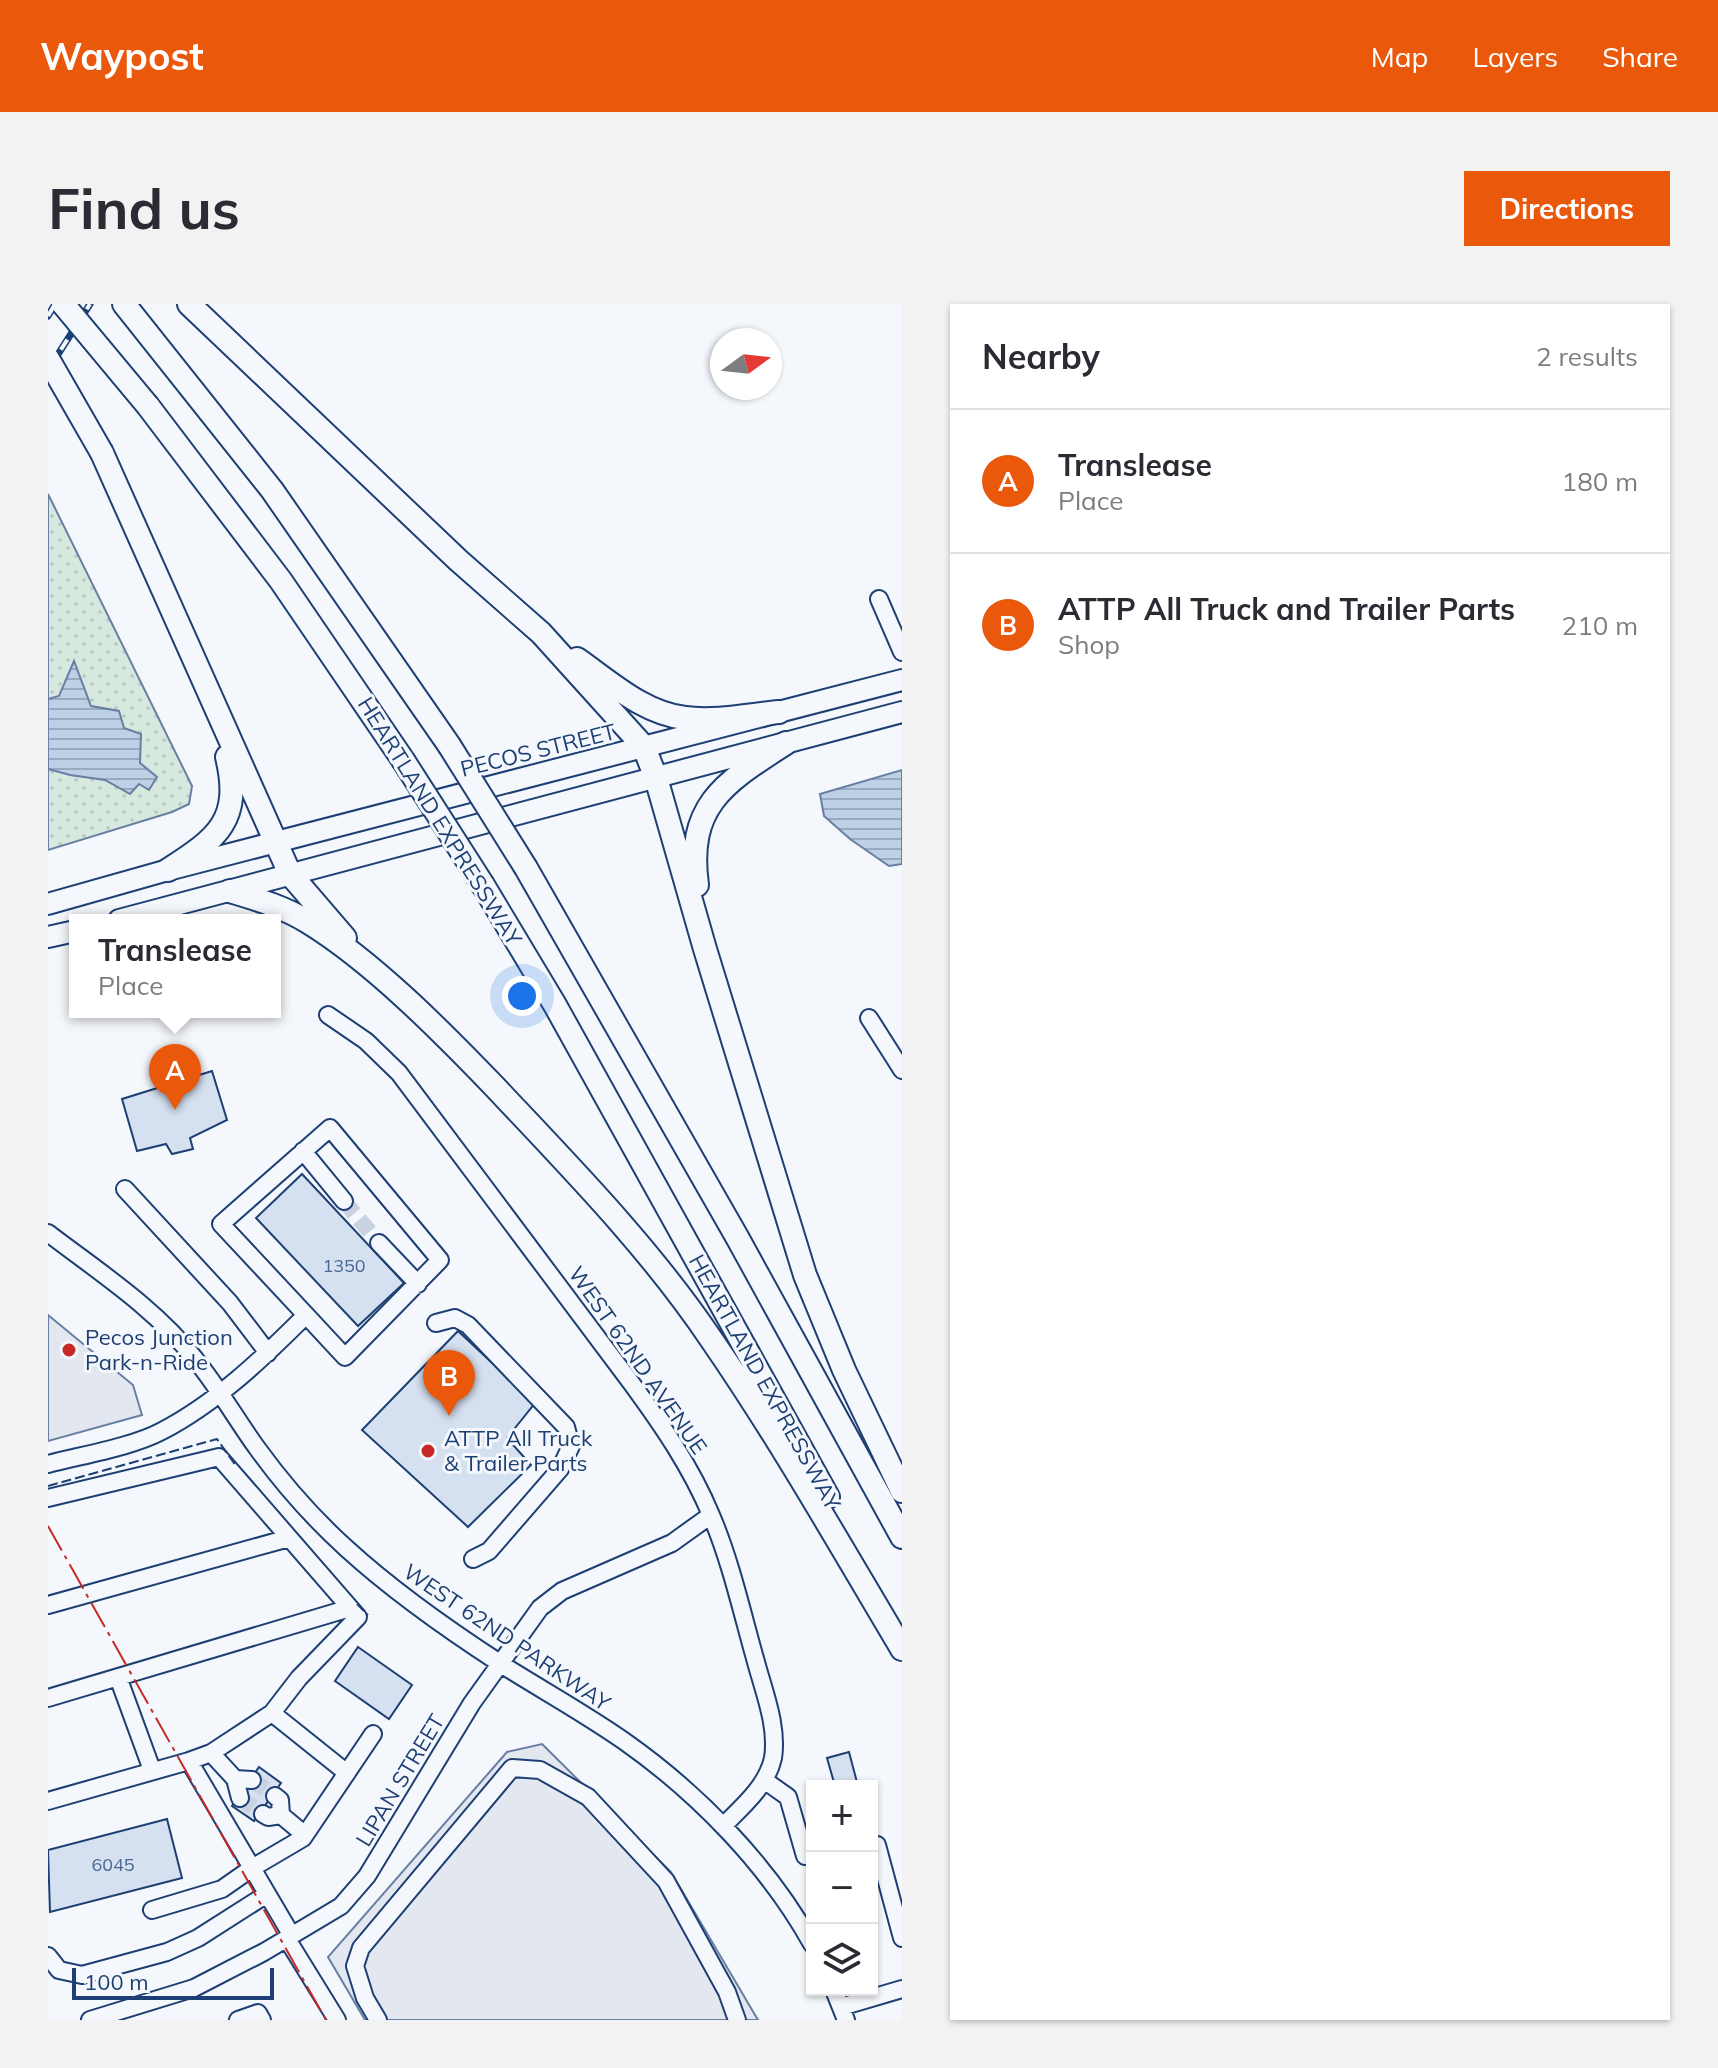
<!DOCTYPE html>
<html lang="en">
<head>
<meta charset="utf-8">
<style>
	body { margin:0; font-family:Mulish,sans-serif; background:#f2f2f3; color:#2b2b33 }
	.controls { position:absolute; right:24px; bottom:24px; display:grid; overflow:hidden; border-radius:0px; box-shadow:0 2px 6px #0004 }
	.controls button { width:72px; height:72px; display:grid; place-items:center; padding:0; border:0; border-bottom:2px solid #e1e1e2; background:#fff; color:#2b2b33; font:40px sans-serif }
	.compass { position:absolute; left:662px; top:24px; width:72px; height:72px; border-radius:50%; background:#fff; box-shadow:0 2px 6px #0004; rotate:75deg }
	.scale { position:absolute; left:24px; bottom:20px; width:202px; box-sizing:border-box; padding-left:8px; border:4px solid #1d3f73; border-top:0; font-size:22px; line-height:28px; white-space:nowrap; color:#1d3f73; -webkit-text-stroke:6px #f4f7fb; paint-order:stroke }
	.you { position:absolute; left:474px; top:692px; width:28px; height:28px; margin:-20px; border:6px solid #fff; border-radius:50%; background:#1a73e8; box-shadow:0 0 0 12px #1a73e833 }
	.badge { display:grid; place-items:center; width:52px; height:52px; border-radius:50%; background:#ea580c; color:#fff; font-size:26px; font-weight:700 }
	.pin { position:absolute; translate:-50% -66px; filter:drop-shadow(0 2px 4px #0008) }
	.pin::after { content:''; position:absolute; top:42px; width:28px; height:24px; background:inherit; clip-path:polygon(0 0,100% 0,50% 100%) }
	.popup { position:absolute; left:21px; top:610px; width:212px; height:104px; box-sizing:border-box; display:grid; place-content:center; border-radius:0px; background:#fff; filter:drop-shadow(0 2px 6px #0005); font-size:26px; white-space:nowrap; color:#7c7c81 }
	.popup b { font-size:30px; color:#2b2b33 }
	.popup::after { content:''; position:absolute; left:50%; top:100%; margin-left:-16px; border:16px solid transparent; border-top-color:#fff }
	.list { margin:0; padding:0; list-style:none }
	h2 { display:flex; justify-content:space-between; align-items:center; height:104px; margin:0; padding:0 32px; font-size:34px }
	h2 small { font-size:26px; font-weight:400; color:#7c7c81 }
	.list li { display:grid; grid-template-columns:52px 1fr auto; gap:24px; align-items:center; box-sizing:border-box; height:144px; padding:0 32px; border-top:2px solid #e1e1e2 }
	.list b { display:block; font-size:30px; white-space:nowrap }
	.list p { margin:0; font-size:26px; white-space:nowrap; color:#7c7c81 }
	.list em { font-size:26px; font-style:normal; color:#7c7c81 }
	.icon { flex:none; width:44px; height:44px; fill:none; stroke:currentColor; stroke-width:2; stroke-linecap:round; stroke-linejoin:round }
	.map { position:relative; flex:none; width:854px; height:1716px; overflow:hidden; border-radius:0px }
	header { display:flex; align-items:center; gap:48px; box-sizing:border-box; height:112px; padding:0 40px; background:#ea580c; color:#fff }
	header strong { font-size:38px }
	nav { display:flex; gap:44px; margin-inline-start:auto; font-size:28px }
	.intro { display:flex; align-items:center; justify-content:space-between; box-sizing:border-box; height:192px; padding:0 48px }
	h1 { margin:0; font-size:56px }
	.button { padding:20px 36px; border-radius:0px; background:#ea580c; color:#fff; font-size:28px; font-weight:700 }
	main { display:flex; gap:48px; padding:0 48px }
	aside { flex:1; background:#fff; border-radius:0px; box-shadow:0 2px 6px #0004 }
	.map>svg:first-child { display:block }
	.grass { fill:url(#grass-dots); stroke:#687fa3; stroke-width:2 }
	.parking { fill:#e3e8f0; stroke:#687fa3; stroke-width:2 }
	.water { fill:url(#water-rules); stroke:#687fa3; stroke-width:2 }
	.building { fill:#d5e0f0; stroke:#1d3f73; stroke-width:2 }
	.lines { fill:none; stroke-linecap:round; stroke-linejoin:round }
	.minor-tunnel { stroke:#c9d2e0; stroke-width:16; stroke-dasharray:16 8; stroke-linecap:butt }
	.minor-casing { stroke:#1d3f73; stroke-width:20 }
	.major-casing { stroke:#1d3f73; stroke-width:24 }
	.highway-casing { stroke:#1d3f73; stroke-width:26 }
	.minor { stroke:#f4f7fb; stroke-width:16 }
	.major { stroke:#f4f7fb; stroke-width:20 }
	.highway { stroke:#f4f7fb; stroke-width:22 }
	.rail-casing { stroke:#1d3f73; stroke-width:7 }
	.rail { stroke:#f4f7fb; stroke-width:4; stroke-dasharray:12; stroke-linecap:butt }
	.highway-bridge-casing { stroke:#1d3f73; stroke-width:26; stroke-linecap:butt }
	.highway-bridge { stroke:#f4f7fb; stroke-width:22 }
	.fence { stroke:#1d3f73; stroke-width:2; stroke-dasharray:10 4; stroke-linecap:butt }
	.power { stroke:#c62828; stroke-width:2; stroke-dasharray:28 6 4 6; stroke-linecap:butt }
	.poi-dot { fill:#c62828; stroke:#f4f7fb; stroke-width:3 }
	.labels { text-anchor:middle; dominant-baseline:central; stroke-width:6; stroke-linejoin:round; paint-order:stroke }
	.number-label { font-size:18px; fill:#4b6792 }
	.street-label { font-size:22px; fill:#1d3f73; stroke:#f4f7fb }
	.poi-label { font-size:22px; fill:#1d3f73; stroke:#f4f7fb; text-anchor:start }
</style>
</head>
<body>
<header>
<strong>Waypost</strong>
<nav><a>Map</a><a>Layers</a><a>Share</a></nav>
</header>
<div class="intro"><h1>Find us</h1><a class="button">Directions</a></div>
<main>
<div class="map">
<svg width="854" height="1716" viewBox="0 0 854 1716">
	<defs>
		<pattern id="grass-dots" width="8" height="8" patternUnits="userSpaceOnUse" patternTransform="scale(2)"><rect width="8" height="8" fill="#d7e8df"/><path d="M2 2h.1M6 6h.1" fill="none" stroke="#b8c8c3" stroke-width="1.8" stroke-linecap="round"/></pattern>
		<pattern id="water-rules" width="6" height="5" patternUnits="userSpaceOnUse" patternTransform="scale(2)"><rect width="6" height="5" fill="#bed0e5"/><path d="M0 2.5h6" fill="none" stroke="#9aaabe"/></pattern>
	</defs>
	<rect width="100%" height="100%" fill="#f4f7fb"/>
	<path class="grass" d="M 0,190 L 144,482 L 141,500 L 124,508 L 0,546 Z"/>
	<path class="parking" d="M 0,1011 L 85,1081 L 94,1111 L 0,1137 Z
		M 494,1440 L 623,1568 L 710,1716 L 317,1716 L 280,1653 L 459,1448 Z"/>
	<path class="water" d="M 26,357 L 43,402 L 71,407 L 76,424 L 93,430 L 92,459 L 109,473 L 101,486 L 91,480 L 82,490 L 57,476 L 22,471 L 0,465 L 0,395 L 11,392 Z
		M 854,466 L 854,560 L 841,562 L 802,535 L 776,512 L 772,490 Z"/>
	<path class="building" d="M 164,767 L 179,816 L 142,834 L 145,845 L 124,850 L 118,840 L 89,847 L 74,795 Z
		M 254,870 L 356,979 L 310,1022 L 208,914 Z
		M 410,1027 L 487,1099 L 459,1134 L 483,1161 L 420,1223 L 314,1126 Z
		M 310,1343 L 364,1381 L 341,1415 L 287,1377 Z
		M 801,1448 L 810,1482 L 787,1482 L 779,1454 Z
		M 211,1463 L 233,1479 L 206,1517 L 184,1502 Z
		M 119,1515 L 134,1574 L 2,1608 L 0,1546 Z"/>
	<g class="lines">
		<path class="minor-tunnel" d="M 296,897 L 331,939
			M 204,1476 L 227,1492
			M 192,1494 L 215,1510"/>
		<g class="minor-casing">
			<path id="minor" d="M 831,295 L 854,348
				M 280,711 L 318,737 L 351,769 L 584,1080 C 614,1121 643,1163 663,1211 C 683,1258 694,1309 708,1358 C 716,1388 730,1422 725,1454 C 719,1482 694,1503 675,1522
				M 821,714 L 854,766
				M 255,847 L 296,897
				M 77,885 L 182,999 L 220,1049
				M 0,929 C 51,968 107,1004 147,1055 C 170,1083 188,1115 209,1144 C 235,1180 265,1214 298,1244 C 345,1287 399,1325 453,1360 C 494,1386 536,1409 576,1437 C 650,1489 720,1561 764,1640
				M 331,939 L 370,980
				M 388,1019 L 407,1014 L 420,1021 L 518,1123 L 523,1142 L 512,1165 L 441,1247 L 425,1255
				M 0,1160 C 34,1151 84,1143 114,1127 C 168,1099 215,1054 258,1011 L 297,1053 L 392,956 L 282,824 L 173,920 L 258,1011
				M 0,1194 L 171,1153 L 310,1313 L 251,1374 L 224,1409 L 299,1469
				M 0,1301 L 241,1234
				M 70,1373 L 104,1466
				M 0,1394 L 302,1304
				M 163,1449 L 187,1475
				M 141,1457 L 163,1449 L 224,1409
				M 716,1476 L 740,1493 L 757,1552
				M 192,1494 L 187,1475 L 204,1476
				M 0,1497 L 141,1457 L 204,1564 L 174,1585 L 104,1606
				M 215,1510 L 220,1513 L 233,1511 L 232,1496 L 227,1492
				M 233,1511 L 257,1531
				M 829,1541 L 854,1634
				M 244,1632 L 204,1564 L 255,1534 L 325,1430
				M 239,1635 L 289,1716
				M 0,1652 L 11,1666 L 34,1671 L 119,1648 L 150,1634 L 219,1590
				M 786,1686 L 798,1716
				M 793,1703 L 854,1685
				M 42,1716 L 146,1684 L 216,1648 L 293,1602 L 319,1572 L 424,1399 L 492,1304 L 514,1287 L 624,1239 L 663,1211
				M 190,1716 L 210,1709 L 214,1716
				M 330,1716 L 317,1694 L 307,1662 L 313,1644 L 464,1464 L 492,1466 L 540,1493 L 618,1577 L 679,1688 L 689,1716"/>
		</g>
		<g class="major-casing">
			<path id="major" d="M 0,600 L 120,566 L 854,376
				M 71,616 L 854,408
				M 0,633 L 27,627"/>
		</g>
		<g class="highway-casing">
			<path id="highway" d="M 76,0 L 224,186 L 401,441
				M 141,0 L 410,256 L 493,329 L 596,443 L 608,474 L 657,645 L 757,971 L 796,1066 L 854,1187
				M 100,102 L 233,277 L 355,456
				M 54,149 L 242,570 L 297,634
				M 529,355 C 562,378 595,409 637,414 C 667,418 700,411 731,408
				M 478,564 L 689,933 L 854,1233
				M 120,566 C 170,534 194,516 179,453
				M 435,581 L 507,701 L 780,1193
				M 649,581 C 638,500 678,478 738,439
				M 182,587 C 208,595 236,603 260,618 C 325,658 393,727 446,782 C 522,863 601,943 663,1035 C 732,1135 792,1241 854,1345"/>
		</g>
		<use href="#minor" class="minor"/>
		<use href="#major" class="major"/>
		<use href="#highway" class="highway"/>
		<g class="rail-casing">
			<path id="rail" d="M 0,12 L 7,0
				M 0,66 L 42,0"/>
		</g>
		<use href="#rail" class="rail"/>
		<g class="highway-bridge-casing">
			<path id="highway-bridge" d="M 15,0 L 100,102
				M 0,55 L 54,149
				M 401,441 L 478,564
				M 355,456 L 435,581"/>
		</g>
		<use href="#highway-bridge" class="highway-bridge"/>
		<path class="fence" d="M 0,1182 L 169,1135 L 188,1162
			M 309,1300 L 320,1311"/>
		<path class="power" d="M 0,1222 L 278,1716"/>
	</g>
	<g class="poi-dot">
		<circle cx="21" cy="1046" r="8"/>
		<circle cx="380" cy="1147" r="8"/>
	</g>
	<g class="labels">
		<g class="number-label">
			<text x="296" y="961">1350</text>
			<text x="65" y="1560">6045</text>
		</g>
		<g class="street-label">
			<text transform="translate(490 446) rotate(-14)">PECOS STREET</text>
			<text transform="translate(392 517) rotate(58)">HEARTLAND EXPRESSWAY</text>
			<text transform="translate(590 1056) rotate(55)">WEST 62ND AVENUE</text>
			<text transform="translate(717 1078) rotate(61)">HEARTLAND EXPRESSWAY</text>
			<text transform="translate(459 1333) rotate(34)">WEST 62ND PARKWAY</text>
			<text transform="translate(352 1476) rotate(-59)">LIPAN STREET</text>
		</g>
		<g class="poi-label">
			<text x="37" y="1033">Pecos Junction<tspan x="37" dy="25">Park-n-Ride</tspan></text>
			<text x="396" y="1134">ATTP All Truck<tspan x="396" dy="25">&amp; Trailer Parts</tspan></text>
		</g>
	</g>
</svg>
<div class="controls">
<button>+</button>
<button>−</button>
<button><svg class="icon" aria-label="layers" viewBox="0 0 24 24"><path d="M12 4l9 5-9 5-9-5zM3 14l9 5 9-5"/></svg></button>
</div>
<svg class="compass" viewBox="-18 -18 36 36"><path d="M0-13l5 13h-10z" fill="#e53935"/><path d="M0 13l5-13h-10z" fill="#7c7c81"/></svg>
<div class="scale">100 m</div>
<div class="you"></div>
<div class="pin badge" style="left:127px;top:806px">A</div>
<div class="popup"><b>Translease</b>Place</div>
<div class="pin badge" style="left:401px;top:1112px">B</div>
</div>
<aside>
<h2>Nearby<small>2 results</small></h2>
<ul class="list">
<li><span class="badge">A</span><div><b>Translease</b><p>Place</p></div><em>180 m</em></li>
<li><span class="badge">B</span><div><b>ATTP All Truck and Trailer Parts</b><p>Shop</p></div><em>210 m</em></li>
</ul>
</aside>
</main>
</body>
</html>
